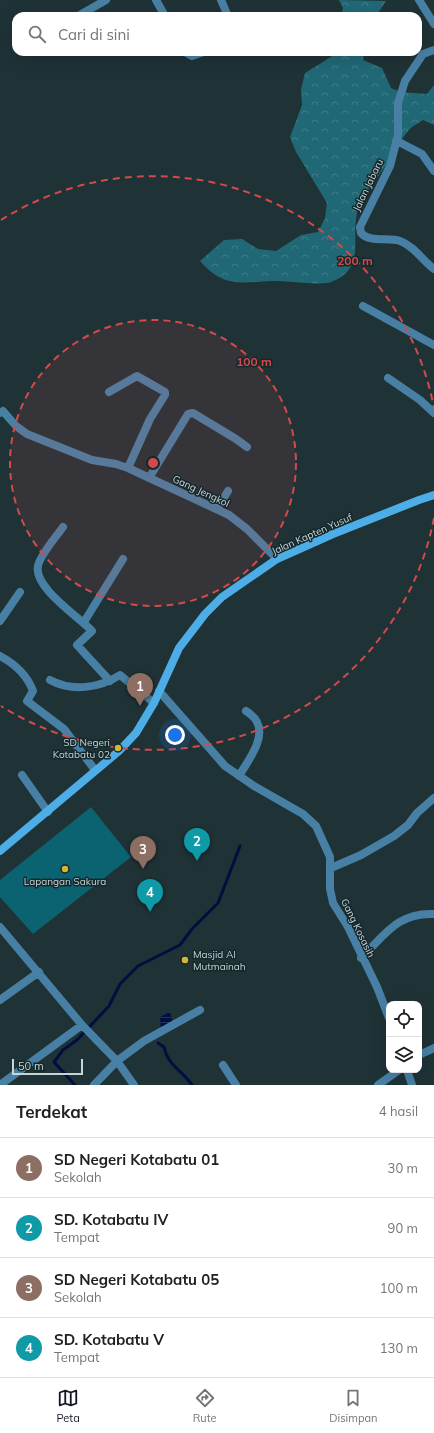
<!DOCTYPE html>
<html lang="id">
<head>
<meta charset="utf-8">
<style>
	body { margin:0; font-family:Mulish,sans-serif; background:#f2f2f2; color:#202124 }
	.controls { position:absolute; right:12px; bottom:12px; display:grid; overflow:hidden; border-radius:8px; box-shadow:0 4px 16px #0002 }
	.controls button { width:36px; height:36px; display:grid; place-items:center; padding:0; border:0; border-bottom:1px solid #e0e0e0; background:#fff; color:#202124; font:20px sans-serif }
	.scale { position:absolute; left:12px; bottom:10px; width:71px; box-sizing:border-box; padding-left:4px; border:2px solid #c8d4d6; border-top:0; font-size:11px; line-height:14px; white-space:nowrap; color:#c8d4d6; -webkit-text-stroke:3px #15282c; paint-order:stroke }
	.you { position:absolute; left:175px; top:735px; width:14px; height:14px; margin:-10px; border:3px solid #fff; border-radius:50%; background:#1a73e8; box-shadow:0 0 0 6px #1a73e833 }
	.badge { display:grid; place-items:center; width:26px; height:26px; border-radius:50%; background:#111827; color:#fff; font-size:13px; font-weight:700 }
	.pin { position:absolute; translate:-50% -33px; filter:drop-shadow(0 1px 2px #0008) }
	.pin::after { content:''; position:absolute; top:21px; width:14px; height:12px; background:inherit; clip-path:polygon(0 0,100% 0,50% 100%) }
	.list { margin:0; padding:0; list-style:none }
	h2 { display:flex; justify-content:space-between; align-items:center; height:52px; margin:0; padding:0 16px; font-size:17px }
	h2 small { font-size:13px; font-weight:400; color:#757577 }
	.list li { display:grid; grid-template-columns:26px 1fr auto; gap:12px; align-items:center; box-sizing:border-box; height:60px; padding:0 16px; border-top:1px solid #e0e0e0 }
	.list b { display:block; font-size:15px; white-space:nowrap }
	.list p { margin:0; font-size:13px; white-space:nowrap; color:#757577 }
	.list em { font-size:13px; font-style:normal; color:#757577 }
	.icon { flex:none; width:22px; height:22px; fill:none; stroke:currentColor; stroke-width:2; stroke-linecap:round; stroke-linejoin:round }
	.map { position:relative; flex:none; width:434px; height:1085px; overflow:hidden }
	.search { position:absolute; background:#fff; box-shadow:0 4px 16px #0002; left:12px; right:12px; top:12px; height:44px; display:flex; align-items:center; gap:10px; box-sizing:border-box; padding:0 14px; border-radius:12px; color:#757577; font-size:15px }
	.sheet { height:292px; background:#fff }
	nav { display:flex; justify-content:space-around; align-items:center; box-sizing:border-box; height:56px; border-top:1px solid #e0e0e0; background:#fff; font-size:11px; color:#757577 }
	nav a { display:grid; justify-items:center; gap:2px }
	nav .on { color:#111827 }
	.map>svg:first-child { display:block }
	.grass { fill:#0b6271 }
	.forest { fill:url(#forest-crowns) }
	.water { fill:url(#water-rules) }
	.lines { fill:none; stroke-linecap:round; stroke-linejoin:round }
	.stream { stroke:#000f3f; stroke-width:3 }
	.minor { stroke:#4780a4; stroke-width:8 }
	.secondary { stroke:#4daee7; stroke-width:8 }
	.ring { fill:none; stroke:#d34a4b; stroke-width:2; stroke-dasharray:7 5 }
	.poi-dot { fill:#d2b736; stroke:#15282c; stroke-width:1.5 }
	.labels { text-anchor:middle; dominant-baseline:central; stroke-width:3; stroke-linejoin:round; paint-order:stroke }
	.street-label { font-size:10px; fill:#c8d4d6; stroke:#15282c }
	.poi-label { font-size:10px; fill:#c8d4d6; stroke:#15282c; text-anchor:end }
	.centre { fill:#d34a4b; stroke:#15282c; stroke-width:2 }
	.ring-label { font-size:12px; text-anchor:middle; font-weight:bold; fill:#d34a4b; stroke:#15282c; stroke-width:3; stroke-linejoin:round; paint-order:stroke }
</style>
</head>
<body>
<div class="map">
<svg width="434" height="1085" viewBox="0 0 434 1085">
	<defs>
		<pattern id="forest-crowns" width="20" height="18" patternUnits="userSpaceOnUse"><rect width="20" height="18" fill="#216876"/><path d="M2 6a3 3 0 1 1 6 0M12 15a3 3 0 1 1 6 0" fill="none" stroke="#407d89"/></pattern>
		<pattern id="water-rules" width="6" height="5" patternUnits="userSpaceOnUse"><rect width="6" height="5" fill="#000f3f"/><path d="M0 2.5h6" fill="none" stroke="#24315a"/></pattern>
	</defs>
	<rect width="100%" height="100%" fill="#1f3236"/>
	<path class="grass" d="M 91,807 L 131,857 L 33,934 L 0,897 L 0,880 Z"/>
	<path class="forest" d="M 339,0 L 386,1 L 376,16 L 341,16 L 343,8 Z
		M 335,52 L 364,52 L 363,60 L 382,68 L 391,88 L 401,92 L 427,94 L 434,85 L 434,125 L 423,120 C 419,123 412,126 409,130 C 399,141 392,156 384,168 C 375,181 365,192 359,206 C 348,235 369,268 331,282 C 321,286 286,280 271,281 C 238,283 223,287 200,261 L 224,240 L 242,239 L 258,249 L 276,251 L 301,235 L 318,232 L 325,218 L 327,203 L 296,152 L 290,137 L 302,105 L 301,89 L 305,73 L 334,55 Z"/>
	<path class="water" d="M 170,1012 L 173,1024 L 161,1030 L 160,1017 Z"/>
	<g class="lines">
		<path class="stream" d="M 158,1043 L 164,1047 C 168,1066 182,1070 192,1085
			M 75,1085 L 54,1062 L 63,1050 L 77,1040 L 109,1006 L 120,984 L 138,966 L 180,945 L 192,929 L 218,903 L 240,846"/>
		<path class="minor" d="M 156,0 L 165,16
			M 221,0 L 228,16
			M 419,0 L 434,24
			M 78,16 L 106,0
			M 434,50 L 423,54 L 405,81 L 398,103 L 398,135 L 390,166 L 360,227 L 361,233 C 370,243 388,237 400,241 C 414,246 423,261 434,269
			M 185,52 L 192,56 L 204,52
			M 397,141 L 422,154 L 434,171
			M 363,306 L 434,345
			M 388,378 L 420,400 L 434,413
			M 109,392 L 137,376 L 165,392 L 165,395 L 150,419 L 128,468
			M 0,413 L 3,411 L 16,426 L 27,434 L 92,460 L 116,464 L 128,468 L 229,515 L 247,529 L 277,559
			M 149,478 L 188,414 L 193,413 L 236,439 L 247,447
			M 217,509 L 228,491
			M 63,527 C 56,537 40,555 38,566 C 33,587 79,617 92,631 L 77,645 L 110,681
			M 0,621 L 20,592
			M 84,622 L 123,559
			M 0,656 C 15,664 27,675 33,691 L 27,701 L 64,729 L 95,770
			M 50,680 C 72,692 100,688 120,675 L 154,703
			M 159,691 L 225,766 L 254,786 L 303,814 L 316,826 L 330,857 L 330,889 L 333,903 L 348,927 L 377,987 L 389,1018
			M 22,775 L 48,812
			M 239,776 C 247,762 266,739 257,722 C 255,717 250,714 246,711
			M 331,868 L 361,855 L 394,836 L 408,825 L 417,813 L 434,798
			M 0,927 L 82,1025
			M 361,958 C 385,935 398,912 434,914
			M 0,1000 L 39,972
			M 419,1055 L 434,1048
			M 223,1065 L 236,1085
			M 407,1070 L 412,1085
			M 0,1085 L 82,1025 L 117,1061 L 94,1085
			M 134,1085 L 117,1061 L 144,1041 L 200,1010
			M 378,1085 L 399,1070"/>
		<path class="secondary" d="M 0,851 L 119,751 L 136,733 L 154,703 L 179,648 L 205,614 L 222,597 L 277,559 L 333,534 L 419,500 L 434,495"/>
	</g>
	<circle cx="153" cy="463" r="143" fill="#d34a4b" fill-opacity=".12"/>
	<g class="ring">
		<circle cx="153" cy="463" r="143"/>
		<path d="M434 518A286 286 0 0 1 1 706M1 220A286 286 0 0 1 434 408"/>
	</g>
	<g class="poi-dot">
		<circle cx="118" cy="748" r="4"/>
		<circle cx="65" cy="869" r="4"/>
		<circle cx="185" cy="960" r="4"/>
	</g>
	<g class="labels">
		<g class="street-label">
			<text transform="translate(368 185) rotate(-64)">Jalan Jabaru</text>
			<text transform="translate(201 491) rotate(25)">Gang Jengkol</text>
			<text transform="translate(312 534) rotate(-24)">Jalan Kapten Yusuf</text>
			<text transform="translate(358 928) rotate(64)">Gang Kosasih</text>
		</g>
		<g class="poi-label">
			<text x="110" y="742">SD Negeri<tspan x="110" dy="12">Kotabatu 02</tspan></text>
			<text x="65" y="881" text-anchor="middle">Lapangan Sakura</text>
			<text x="193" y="954" text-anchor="start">Masjid Al<tspan x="193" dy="12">Mutmainah</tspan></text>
		</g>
	</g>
	<circle cx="153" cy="463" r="6" class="centre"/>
	<g class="ring-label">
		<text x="355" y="265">200 m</text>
		<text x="254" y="366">100 m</text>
	</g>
</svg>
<div class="controls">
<button><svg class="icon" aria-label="locate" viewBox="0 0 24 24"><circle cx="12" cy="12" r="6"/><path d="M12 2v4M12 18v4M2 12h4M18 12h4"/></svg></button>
<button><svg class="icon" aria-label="layers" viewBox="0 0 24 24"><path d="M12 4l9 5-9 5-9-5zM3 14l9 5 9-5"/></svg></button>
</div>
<div class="scale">50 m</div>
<div class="you"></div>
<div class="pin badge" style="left:140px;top:706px;background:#8d6e63">1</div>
<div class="pin badge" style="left:197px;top:861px;background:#0f9aa8">2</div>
<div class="pin badge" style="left:143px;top:869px;background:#8d6e63">3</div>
<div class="pin badge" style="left:150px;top:912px;background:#0f9aa8">4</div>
<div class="search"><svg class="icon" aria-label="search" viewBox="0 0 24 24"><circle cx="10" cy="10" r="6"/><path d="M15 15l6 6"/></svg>Cari di sini</div>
</div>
<section class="sheet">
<h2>Terdekat<small>4 hasil</small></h2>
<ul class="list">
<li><span class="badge" style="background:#8d6e63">1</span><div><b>SD Negeri Kotabatu 01</b><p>Sekolah</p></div><em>30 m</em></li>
<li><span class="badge" style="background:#0f9aa8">2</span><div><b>SD. Kotabatu IV</b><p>Tempat</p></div><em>90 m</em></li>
<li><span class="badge" style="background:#8d6e63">3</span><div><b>SD Negeri Kotabatu 05</b><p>Sekolah</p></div><em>100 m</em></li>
<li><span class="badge" style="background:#0f9aa8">4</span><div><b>SD. Kotabatu V</b><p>Tempat</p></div><em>130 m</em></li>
</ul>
</section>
<nav>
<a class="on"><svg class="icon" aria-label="map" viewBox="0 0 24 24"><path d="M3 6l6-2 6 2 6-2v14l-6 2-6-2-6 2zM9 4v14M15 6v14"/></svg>Peta</a>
<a><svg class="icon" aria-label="directions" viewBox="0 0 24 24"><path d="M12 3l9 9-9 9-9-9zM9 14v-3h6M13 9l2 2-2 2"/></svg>Rute</a>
<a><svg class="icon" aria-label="saved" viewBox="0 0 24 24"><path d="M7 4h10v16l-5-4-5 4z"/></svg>Disimpan</a>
</nav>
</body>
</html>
